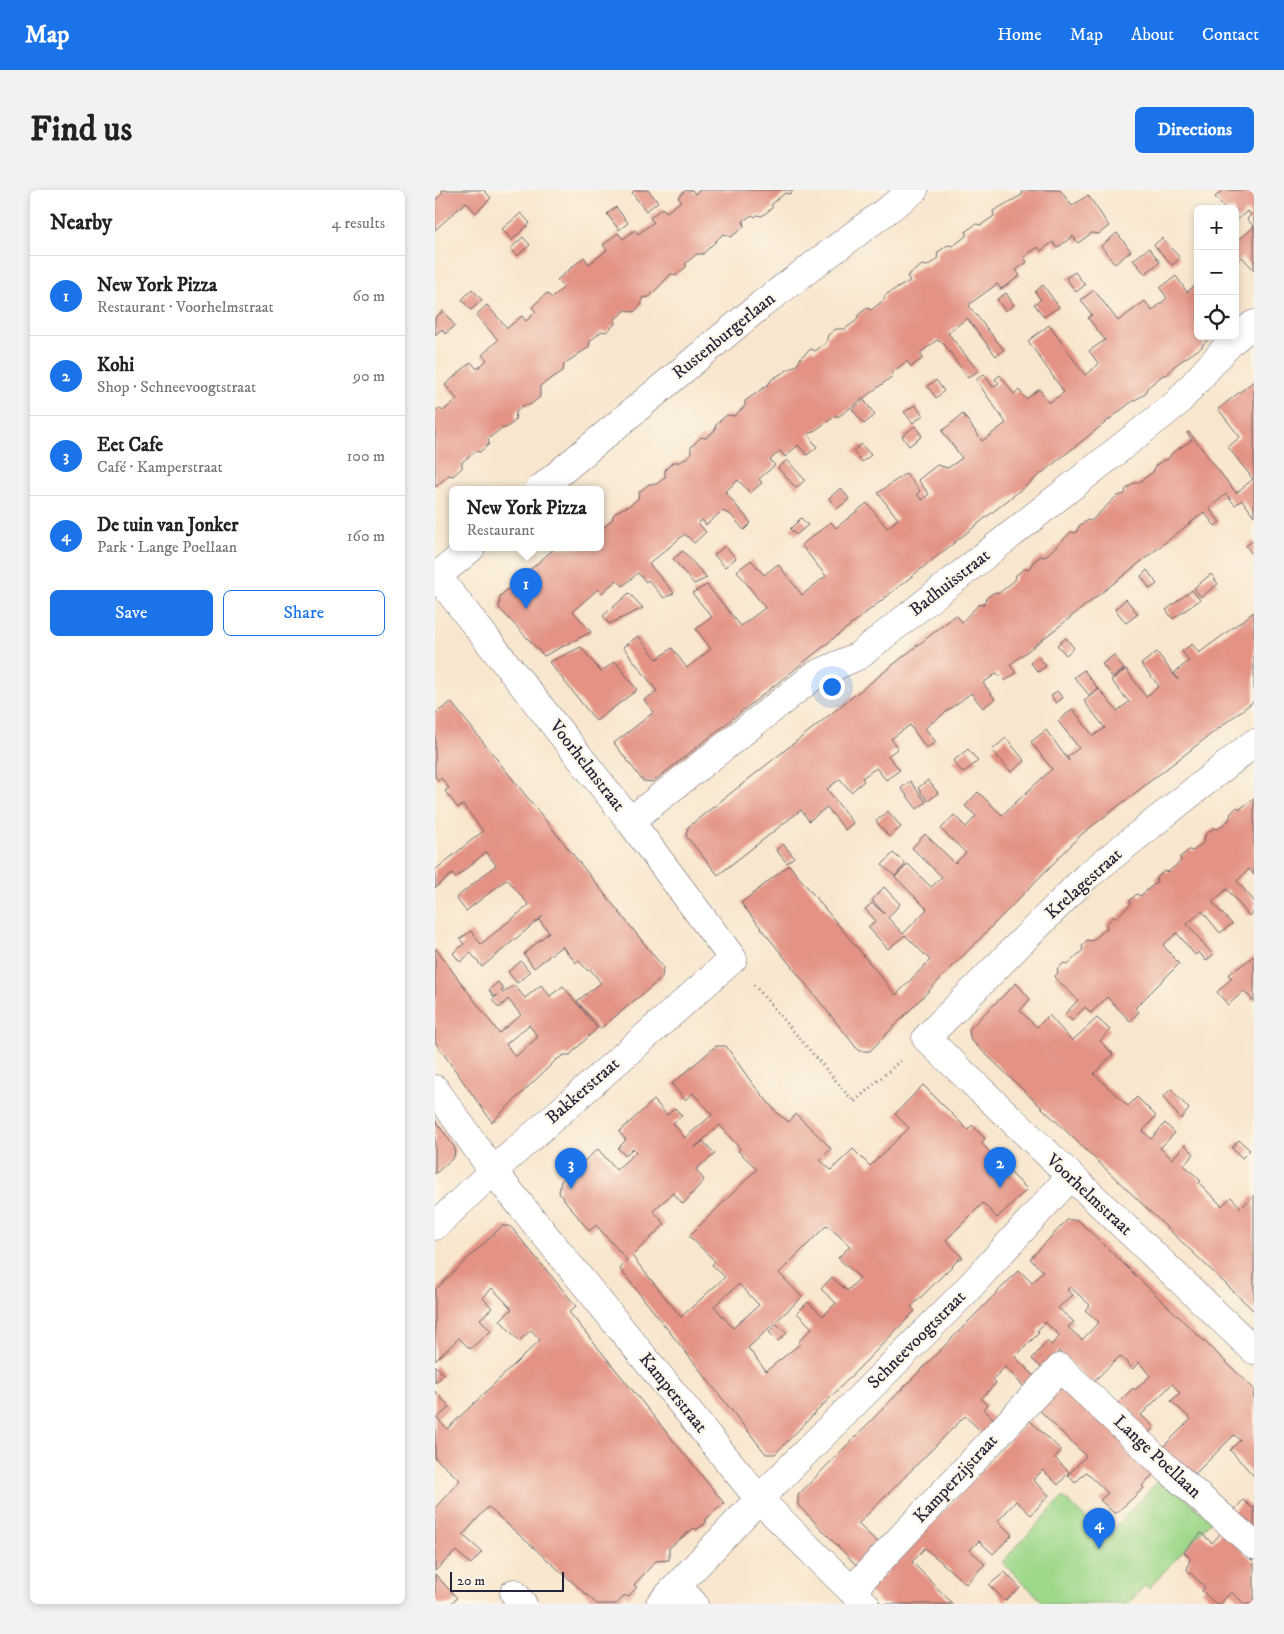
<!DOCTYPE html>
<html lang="en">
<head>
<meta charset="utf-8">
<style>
	body { margin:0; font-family:"IM FELL DW Pica",serif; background:#f2f2f2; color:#222 }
	.controls { position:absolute; right:15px; top:15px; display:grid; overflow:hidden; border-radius:8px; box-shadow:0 2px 8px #0003 }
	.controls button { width:45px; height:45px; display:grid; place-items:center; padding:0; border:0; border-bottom:1px solid #e0e0e0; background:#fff; color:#222; font:25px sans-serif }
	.scale { position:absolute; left:15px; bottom:12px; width:114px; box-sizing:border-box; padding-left:5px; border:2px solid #22223b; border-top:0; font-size:14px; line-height:18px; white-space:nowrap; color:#22223b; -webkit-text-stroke:4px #fcf5e5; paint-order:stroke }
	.you { position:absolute; left:396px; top:496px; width:18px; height:18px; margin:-12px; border:4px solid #fff; border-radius:50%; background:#1a73e8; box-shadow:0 0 0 8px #1a73e833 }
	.badge { display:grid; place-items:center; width:32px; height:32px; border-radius:50%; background:#1a73e8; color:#fff; font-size:16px; font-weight:700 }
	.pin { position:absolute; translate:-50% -41px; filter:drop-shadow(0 1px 2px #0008) }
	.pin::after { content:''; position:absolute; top:26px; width:18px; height:15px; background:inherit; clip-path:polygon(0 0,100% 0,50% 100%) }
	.popup { position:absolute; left:14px; top:296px; width:155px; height:65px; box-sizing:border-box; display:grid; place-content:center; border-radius:8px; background:#fff; filter:drop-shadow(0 1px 4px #0005); font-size:16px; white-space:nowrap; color:#767676 }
	.popup b { font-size:19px; color:#222 }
	.popup::after { content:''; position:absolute; left:50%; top:100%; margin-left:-10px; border:10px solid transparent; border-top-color:#fff }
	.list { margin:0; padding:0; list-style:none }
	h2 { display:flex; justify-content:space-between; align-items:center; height:65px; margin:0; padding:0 20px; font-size:21px }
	h2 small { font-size:16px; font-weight:400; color:#767676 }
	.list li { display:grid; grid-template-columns:32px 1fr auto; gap:15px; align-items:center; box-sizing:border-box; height:80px; padding:0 20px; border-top:1px solid #e0e0e0 }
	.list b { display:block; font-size:19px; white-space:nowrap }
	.list p { margin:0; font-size:16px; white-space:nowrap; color:#767676 }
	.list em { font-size:16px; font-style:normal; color:#767676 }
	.actions { display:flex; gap:10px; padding:15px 20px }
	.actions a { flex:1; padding:11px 0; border:1px solid #1a73e8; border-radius:8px; text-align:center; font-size:18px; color:#1a73e8 }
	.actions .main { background:#1a73e8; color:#fff }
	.icon { flex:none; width:28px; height:28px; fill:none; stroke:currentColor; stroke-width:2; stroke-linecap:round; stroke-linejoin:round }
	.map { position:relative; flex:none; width:819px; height:1414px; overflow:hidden; border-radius:8px }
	header { display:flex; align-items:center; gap:30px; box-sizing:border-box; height:70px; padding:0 25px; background:#1a73e8; color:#fff }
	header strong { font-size:24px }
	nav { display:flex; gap:28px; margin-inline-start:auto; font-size:18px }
	.intro { display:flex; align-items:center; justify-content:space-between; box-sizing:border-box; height:120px; padding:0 30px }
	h1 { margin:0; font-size:35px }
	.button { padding:12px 22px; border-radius:8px; background:#1a73e8; color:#fff; font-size:18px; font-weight:700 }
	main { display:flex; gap:30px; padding:0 30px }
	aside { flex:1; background:#fff; border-radius:8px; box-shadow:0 2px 8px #0003 }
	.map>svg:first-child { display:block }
	.green { fill:#9ed88a; stroke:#607d62 }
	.building { fill:#e39283; fill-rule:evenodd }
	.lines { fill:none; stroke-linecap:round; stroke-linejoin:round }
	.minor-casing { stroke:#6d676e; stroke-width:29 }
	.tertiary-casing { stroke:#6d676e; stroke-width:29 }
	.path { stroke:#6d676e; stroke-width:3; stroke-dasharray:1 4; stroke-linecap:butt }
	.minor { stroke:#fff; stroke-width:28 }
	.tertiary { stroke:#fff; stroke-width:28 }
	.labels { text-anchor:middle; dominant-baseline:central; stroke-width:4; stroke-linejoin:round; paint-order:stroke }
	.street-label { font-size:18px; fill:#22223b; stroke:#fcf5e5 }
</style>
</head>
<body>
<header>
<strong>Map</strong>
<nav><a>Home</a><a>Map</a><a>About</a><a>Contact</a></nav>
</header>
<div class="intro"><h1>Find us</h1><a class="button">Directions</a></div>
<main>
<aside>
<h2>Nearby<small>4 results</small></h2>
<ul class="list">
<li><span class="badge">1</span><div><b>New York Pizza</b><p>Restaurant · Voorhelmstraat</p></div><em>60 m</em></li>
<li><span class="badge">2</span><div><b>Kohi</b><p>Shop · Schneevoogtstraat</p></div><em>90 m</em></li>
<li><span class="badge">3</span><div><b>Eet Cafe</b><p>Café · Kamperstraat</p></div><em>100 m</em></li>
<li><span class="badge">4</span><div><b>De tuin van Jonker</b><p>Park · Lange Poellaan</p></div><em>160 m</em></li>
</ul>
<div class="actions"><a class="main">Save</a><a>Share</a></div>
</aside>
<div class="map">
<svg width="819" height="1414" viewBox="0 0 819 1414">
	<rect width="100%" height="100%" fill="#fcf5e5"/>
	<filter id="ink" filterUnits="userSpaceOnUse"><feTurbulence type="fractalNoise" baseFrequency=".02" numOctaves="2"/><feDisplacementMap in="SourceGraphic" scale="10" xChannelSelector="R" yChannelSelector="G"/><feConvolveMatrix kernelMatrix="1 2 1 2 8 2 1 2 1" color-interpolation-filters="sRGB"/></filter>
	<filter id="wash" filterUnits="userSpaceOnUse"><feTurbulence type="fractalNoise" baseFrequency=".0096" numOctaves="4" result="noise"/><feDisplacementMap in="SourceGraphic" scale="20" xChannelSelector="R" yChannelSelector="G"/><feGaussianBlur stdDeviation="1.12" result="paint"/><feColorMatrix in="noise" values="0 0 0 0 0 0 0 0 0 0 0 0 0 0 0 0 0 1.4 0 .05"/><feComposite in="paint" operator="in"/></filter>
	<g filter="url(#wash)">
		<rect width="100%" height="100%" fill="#f8e6ce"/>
		<path class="green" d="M 727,1287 L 776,1331 L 714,1398 L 710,1395 L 693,1414 L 610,1414 L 567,1372 L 628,1307 L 671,1347 Z"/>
		<g id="blocks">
			<path class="building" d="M 6,0 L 49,0 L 56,8 L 41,23 L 31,12 L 0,40 L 0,10 L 8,3 Z
				M 200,0 L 213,0 L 223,12 L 211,21 L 197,3 Z
				M 251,0 L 257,0 L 260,4 L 264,0 L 359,0 L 354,4 L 350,3 L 337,14 L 337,18 L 327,26 L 322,25 L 320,27 L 317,25 L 308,31 L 309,37 L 296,47 L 288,44 L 268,64 L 262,64 L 251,73 L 251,77 L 241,85 L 236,84 L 214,107 L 207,108 L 207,114 L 199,122 L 191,120 L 180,129 L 180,134 L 171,142 L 167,141 L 155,151 L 154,157 L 129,174 L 128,181 L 105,196 L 105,207 L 95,215 L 89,215 L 81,222 L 80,231 L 71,238 L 67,238 L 53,249 L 54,254 L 45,262 L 41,261 L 27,272 L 27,278 L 18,286 L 14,285 L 0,297 L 0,222 L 4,218 L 8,221 L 22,209 L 10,195 L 36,172 L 42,179 L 52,170 L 47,165 L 63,150 L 41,125 L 52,115 L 72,138 L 87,126 L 91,131 L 101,122 L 97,117 L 112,103 L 117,108 L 129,97 L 122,90 L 149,67 L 154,74 L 172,60 L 168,55 L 183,43 L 188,49 L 200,40 L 203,44 L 219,32 L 215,28 L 227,18 L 232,22 L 246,11 L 243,7 Z
				M 587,0 L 625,0 L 637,16 L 653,5 L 674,36 L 664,44 L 657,43 L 643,53 L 638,46 L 622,58 L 618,52 L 606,61 L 603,57 L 589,67 L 592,72 L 581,80 L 585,86 L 566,99 L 562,94 L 536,113 L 534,116 L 569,160 L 561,166 L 532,128 L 513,143 L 543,181 L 533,188 L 509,154 L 502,150 L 485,163 L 488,168 L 476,177 L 472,171 L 456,183 L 458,186 L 403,227 L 402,225 L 373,245 L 382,257 L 372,265 L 363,255 L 350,267 L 345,261 L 335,270 L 340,275 L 324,289 L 327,293 L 315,303 L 303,290 L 290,302 L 316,333 L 309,340 L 295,324 L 287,321 L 271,335 L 267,330 L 263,333 L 271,342 L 259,353 L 250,344 L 214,374 L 239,403 L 229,408 L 213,390 L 211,392 L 203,383 L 188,396 L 182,390 L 167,403 L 163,399 L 138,421 L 156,442 L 109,466 L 64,418 L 65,406 L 120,358 L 165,358 L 165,339 L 166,340 L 177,330 L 178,325 L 186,319 L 194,316 L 203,309 L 204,302 L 214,294 L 222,294 L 230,287 L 230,280 L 238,272 L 246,272 L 256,264 L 256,257 L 266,247 L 271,248 L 280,240 L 281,234 L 292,225 L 299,226 L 310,216 L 310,211 L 333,195 L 337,189 L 363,174 L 366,167 L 376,159 L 380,161 L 391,153 L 393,145 L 401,139 L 410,139 L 422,130 L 423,125 L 432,118 L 436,120 L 449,110 L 450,105 L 475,91 L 472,86 L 487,75 L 492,76 L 502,69 L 503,62 L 513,55 L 518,56 L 531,46 L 531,41 L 541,34 L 546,35 L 559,26 L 558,21 L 587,5 Z
				M 788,0 L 819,0 L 819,80 L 807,67 L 800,73 L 800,53 L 819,37 L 812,29 L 816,25 L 812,21 L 801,31 L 800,19 L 790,19 L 780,7 Z
				M 181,17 L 193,33 L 184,40 L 172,24 Z
				M 86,23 L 95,33 L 77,50 L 67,39 Z
				M 682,43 L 696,61 L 680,74 L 666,56 Z
				M 88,47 L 95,55 L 82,66 L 75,59 Z
				M 727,48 L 745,68 L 737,75 L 719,55 Z
				M 714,58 L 725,72 L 710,84 L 698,70 Z
				M 640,82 L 650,95 L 641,102 L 631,88 Z
				M 741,86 L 752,102 L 763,93 L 763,146 L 777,146 L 768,154 L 767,157 L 739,176 L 732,185 L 728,185 L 712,198 L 710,204 L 695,213 L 218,592 L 208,591 L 179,553 L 219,522 L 209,510 L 222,501 L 188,457 L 203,446 L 222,469 L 237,458 L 252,478 L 276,459 L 261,439 L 277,427 L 257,403 L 272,395 L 306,436 L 330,418 L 302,381 L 316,370 L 329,385 L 343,374 L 367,405 L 391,386 L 366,355 L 396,332 L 401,338 L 432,313 L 452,338 L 463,329 L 443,303 L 471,283 L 485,301 L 482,304 L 487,310 L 494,304 L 483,290 L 502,275 L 513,278 L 527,268 L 507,241 L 528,224 L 547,251 L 571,233 L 541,190 L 549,184 L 558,197 L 564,193 L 560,189 L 565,185 L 579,204 L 584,200 L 591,209 L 604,199 L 614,213 L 629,202 L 593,151 L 614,135 L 650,185 L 664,174 L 654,161 L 670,150 L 653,128 L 657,125 L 646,110 L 659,100 L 683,131 L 710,111 L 717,121 L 732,108 L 725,98 Z
				M 608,95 L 624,117 L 609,127 L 599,114 L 606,110 L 600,102 Z
				M 37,99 L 47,110 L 36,120 L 27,110 Z
				M 571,103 L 579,115 L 570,121 L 562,109 Z
				M 8,121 L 20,136 L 10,144 L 7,139 L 0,145 L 0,128 Z
				M 501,190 L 509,201 L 501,208 L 492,196 Z
				M 819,191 L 819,326 L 807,310 L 800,315 L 791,304 L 774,318 L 785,332 L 780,336 L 769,322 L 575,475 L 581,483 L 570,491 L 562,483 L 548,493 L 560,509 L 548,518 L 536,503 L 490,538 L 501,552 L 491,558 L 475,535 L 456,549 L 463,558 L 453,566 L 465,580 L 451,590 L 441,578 L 427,588 L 429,591 L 416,602 L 405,589 L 392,599 L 418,633 L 410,640 L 392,617 L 374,631 L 366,620 L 283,685 L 251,646 L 253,637 L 521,425 L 527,432 L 543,415 L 549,414 L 551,408 L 560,402 L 564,403 L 580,390 L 581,385 L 589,379 L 594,379 L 598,372 L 606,366 L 610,367 L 636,342 L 641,343 L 644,336 L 652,330 L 656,331 L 682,306 L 690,304 L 691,299 L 699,293 L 703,293 L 718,282 L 720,276 L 728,270 L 732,270 L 737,263 L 757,250 L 752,243 L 754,242 L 801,303 L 818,289 L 793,257 L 805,247 L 783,219 Z
				M 429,210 L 440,225 L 429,234 L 417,219 Z
				M 480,215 L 488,225 L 478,233 L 469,222 Z
				M 480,236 L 487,246 L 474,256 L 467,246 Z
				M 426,254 L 436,265 L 427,272 L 418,261 Z
				M 352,270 L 370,290 L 361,298 L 343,278 Z
				M 406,298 L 414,309 L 402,319 L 394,308 Z
				M 366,328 L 373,335 L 361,345 L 355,339 Z
				M 819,350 L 819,367 L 811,356 Z
				M 290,356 L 301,368 L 290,377 L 279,365 Z
				M 248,361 L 272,388 L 259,394 L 238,369 Z
				M 712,380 L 722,394 L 715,399 L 706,386 Z
				M 776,384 L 783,394 L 766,407 L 759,398 Z
				M 757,400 L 765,410 L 738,429 L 731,420 Z
				M 194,403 L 208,418 L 174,434 L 168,426 Z
				M 691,409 L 703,424 L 691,433 L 680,419 Z
				M 819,422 L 819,511 L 647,644 L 435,861 L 424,861 L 306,713 L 354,675 L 461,805 L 495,770 L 470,745 L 453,759 L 433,737 L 441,731 L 430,719 L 437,713 L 450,724 L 437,710 L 449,697 L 465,714 L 453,728 L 468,744 L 492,719 L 460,687 L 473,674 L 496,697 L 507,687 L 477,658 L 490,644 L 520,673 L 531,663 L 506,639 L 519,625 L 531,637 L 541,626 L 530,616 L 543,602 L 567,625 L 617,579 L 596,552 L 611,540 L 634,571 L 632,567 L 644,558 L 623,531 L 638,519 L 658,546 L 670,538 L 649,511 L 664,499 L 682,521 L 694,512 L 676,490 L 691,479 L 711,507 L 724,496 L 706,474 L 722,462 L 743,490 L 739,483 L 754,471 L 747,461 L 757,454 L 764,463 Z
				M 631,448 L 639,458 L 631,465 L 622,455 Z
				M 146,457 L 166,482 L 180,471 L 202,500 L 161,531 L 114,472 Z
				M 679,465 L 689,479 L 678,488 L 667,474 Z
				M 603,466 L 611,476 L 603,482 L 595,472 Z
				M 649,480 L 663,499 L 654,505 L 639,487 Z
				M 622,501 L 628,508 L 621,513 L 616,506 Z
				M 16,512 L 228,777 L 227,788 L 165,839 L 142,811 L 166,793 L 155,779 L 153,781 L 144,771 L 141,773 L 127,756 L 99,778 L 89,764 L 114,742 L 104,730 L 108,726 L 47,777 L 36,763 L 25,772 L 18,763 L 29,754 L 25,749 L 36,741 L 46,754 L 94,715 L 72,689 L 31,721 L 21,708 L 61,675 L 51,662 L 20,688 L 17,684 L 0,698 L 0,680 L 48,641 L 28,615 L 23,618 L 10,601 L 14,598 L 6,588 L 3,590 L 0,587 L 0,524 Z
				M 571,548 L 590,571 L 576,582 L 557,560 Z
				M 533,559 L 543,571 L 528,583 L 518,571 Z
				M 493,590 L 503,603 L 493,611 L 483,598 Z
				M 475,591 L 491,612 L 482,619 L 466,598 Z
				M 819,608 L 819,685 L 814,679 L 802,691 L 819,711 L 819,722 L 814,726 L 792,699 L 777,712 L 797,734 L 785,743 L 767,721 L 752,734 L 778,765 L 771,771 L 764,762 L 760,765 L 742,743 L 728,755 L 744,774 L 700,818 L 704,822 L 695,831 L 672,807 L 656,823 L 650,817 L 637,831 L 630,824 L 643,810 L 619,787 L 623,783 L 622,779 L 629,773 L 633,774 L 648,760 L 647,756 L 652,750 L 657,751 L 672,738 L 671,734 L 678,727 L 682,727 L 696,714 L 695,710 L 702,704 L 705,706 L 722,692 L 721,688 L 729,681 L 733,682 L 746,671 L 745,667 L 754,660 L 758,661 L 769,652 L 770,645 L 779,638 L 783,639 L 794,630 L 796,623 L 802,617 L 805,619 Z
				M 453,621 L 466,637 L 454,647 L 441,631 Z
				M 348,654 L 359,667 L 352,673 L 341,660 Z
				M 458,663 L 471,674 L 460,686 L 447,675 Z
				M 0,758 L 64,843 L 86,825 L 73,809 L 64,818 L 57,810 L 64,804 L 59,807 L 54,800 L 63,792 L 69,799 L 66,801 L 68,803 L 79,795 L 90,808 L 106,795 L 115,806 L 128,796 L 162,838 L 135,865 L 129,865 L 121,870 L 57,932 L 0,852 ZM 94,835 L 103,847 L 80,867 L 71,854 Z
				M 819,766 L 819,812 L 809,801 L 793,815 L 782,802 L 797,788 L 793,785 Z
				M 86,771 L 95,782 L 82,793 L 73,782 Z
				M 581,793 L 595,809 L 585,821 L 602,837 L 614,825 L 637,851 L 662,828 L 675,840 L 665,851 L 678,864 L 659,884 L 693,916 L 702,907 L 721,926 L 708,941 L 716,949 L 730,933 L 740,943 L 725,958 L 737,969 L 750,955 L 759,964 L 749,975 L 766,991 L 764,993 L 787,1016 L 796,1007 L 806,1018 L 819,1005 L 819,1121 L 535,849 L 534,839 Z
				M 281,856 L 291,856 L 317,893 L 343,924 L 354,932 L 361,924 L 394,956 L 396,959 L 385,970 L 396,980 L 418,959 L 435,976 L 474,938 L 460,924 L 488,895 L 533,940 L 537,935 L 550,949 L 546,953 L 592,999 L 562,1028 L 548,1013 L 511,1050 L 528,1068 L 525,1068 L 476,1117 L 480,1121 L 340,1264 L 331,1264 L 185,1079 L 192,1070 L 161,1035 L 154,1041 L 124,1003 L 126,991 L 163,959 L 181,980 L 201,962 L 198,958 L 190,966 L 183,958 L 191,950 L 184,942 L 219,910 L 232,925 L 240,918 L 247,926 L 238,933 L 250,948 L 277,925 L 258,903 L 250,910 L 237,894 ZM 285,935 L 305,959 L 303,961 L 322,979 L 254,1046 L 280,1071 L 277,1075 L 290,1087 L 246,1127 L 197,1066 L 230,1034 L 218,1021 L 238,1003 L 248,1014 L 269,990 L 261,979 L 280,964 L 268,951 L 259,958 ZM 392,1035 L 415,1056 L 403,1068 L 425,1088 L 412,1101 L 397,1087 L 386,1099 L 401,1113 L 388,1126 L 373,1112 L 362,1123 L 377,1138 L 363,1152 L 365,1154 L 331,1181 L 313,1158 L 367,1107 L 344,1083 ZM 304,1094 L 324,1115 L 298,1138 L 279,1116 Z
				M 736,899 L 754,919 L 746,929 L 728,907 Z
				M 0,930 L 20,958 L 19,967 L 0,984 Z
				M 804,950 L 815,960 L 807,968 L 797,958 Z
				M 632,1030 L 643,1030 L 819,1199 L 819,1286 L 795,1260 L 805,1250 L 799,1245 L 757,1287 L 727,1258 L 756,1229 L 736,1211 L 745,1203 L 737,1194 L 706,1225 L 719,1237 L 712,1245 L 681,1215 L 698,1198 L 700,1200 L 715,1186 L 704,1172 L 698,1179 L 685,1166 L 657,1193 L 624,1161 L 608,1179 L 597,1169 L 612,1151 L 616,1155 L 625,1146 L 610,1132 L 602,1141 L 604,1143 L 580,1167 L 600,1187 L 590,1198 L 570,1177 L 558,1189 L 561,1193 L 546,1209 L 552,1215 L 548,1219 L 560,1230 L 549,1244 L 530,1226 L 423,1334 L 446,1355 L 424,1378 L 363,1315 L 363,1305 L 584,1080 L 597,1093 L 608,1081 L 595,1069 ZM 635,1097 L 655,1115 L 650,1120 L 664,1132 L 647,1150 L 633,1137 L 639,1132 L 623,1118 L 638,1105 L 632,1100 Z
				M 67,1036 L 75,1036 L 141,1116 L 134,1122 L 289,1313 L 270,1330 L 272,1332 L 261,1340 L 259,1338 L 234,1358 L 234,1370 L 221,1371 L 199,1395 L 202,1397 L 193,1407 L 190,1405 L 182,1414 L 162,1414 L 53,1317 L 28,1345 L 47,1362 L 36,1374 L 21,1361 L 0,1381 L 0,1318 L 25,1290 L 0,1268 L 0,1201 L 15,1217 L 2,1228 L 12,1239 L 105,1150 L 96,1140 L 84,1151 L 65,1130 L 77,1119 L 57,1098 L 48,1108 L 57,1118 L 45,1129 L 56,1141 L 35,1159 L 24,1148 L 0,1171 L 0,1100 Z
				M 342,1134 L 352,1143 L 343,1151 L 334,1142 Z
				M 0,1175 L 9,1185 L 0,1193 Z
				M 628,1192 L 721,1281 L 707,1296 L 709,1298 L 680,1324 L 665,1310 L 673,1303 L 651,1282 L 640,1293 L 633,1285 L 651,1266 L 603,1219 Z
				M 594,1230 L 626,1260 L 620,1268 L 634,1282 L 623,1295 L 608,1280 L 598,1290 L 614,1305 L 596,1325 L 581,1311 L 563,1331 L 577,1345 L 558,1364 L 544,1351 L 535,1360 L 550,1374 L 531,1394 L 490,1358 L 477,1372 L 518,1414 L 447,1414 L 434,1401 Z
				M 808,1310 L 818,1318 L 819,1317 L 819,1343 L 797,1323 Z
				M 787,1342 L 819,1372 L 819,1414 L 810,1414 L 796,1402 L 785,1414 L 781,1414 L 767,1401 L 770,1397 L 752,1380 L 755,1368 L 749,1362 L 766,1343 L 777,1353 Z
				M 570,1382 L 585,1398 L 570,1411 L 554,1395 Z
				M 0,1384 L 22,1408 L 15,1414 L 0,1414 Z"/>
		</g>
	</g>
	<g filter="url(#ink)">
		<use href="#blocks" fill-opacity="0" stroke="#6d676e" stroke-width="1"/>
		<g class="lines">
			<g class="minor-casing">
				<path id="minor" d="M 819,553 L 652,686 L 491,848 L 819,1160
					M 195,631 L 380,485 L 423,466 L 742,213 L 797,151 L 819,134
					M 0,899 L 58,981 L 324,1309 L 430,1414
					M 0,1036 L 58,981 L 298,769 L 195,631 L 2,386
					M 242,1396 L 259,1414
					M 417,1400 L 625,1178 L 735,1281 L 819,1355
					M 79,1403 L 88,1414
					M 225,1414 L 324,1309 L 529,1103 L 635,987"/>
			</g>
			<g class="tertiary-casing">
				<path id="tertiary" d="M 104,300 L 327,114 L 479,0
					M 0,388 L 36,358"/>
			</g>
			<path class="path" d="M 319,795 L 419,912 L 466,870"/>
			<use href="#minor" class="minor"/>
			<use href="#tertiary" class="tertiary"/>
		</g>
	</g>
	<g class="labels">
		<g class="street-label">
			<text transform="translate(289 146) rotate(-39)">Rustenburgerlaan</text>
			<text transform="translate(515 393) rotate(-38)">Badhuisstraat</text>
			<text transform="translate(152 576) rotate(52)">Voorhelmstraat</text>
			<text transform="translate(649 694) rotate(-42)">Krelagestraat</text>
			<text transform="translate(148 901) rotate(-41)">Bakkerstraat</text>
			<text transform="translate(654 1005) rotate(43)">Voorhelmstraat</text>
			<text transform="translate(482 1150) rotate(-45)">Schneevoogtstraat</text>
			<text transform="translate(238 1203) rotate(51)">Kamperstraat</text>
			<text transform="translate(722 1267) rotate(43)">Lange Poellaan</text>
			<text transform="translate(521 1289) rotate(-47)">Kamperzijstraat</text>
		</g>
	</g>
</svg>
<div class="controls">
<button>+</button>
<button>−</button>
<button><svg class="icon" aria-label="locate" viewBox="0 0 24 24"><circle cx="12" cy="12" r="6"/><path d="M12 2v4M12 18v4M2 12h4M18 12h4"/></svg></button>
</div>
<div class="scale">20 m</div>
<div class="you"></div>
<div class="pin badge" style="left:91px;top:419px">1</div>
<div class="popup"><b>New York Pizza</b>Restaurant</div>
<div class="pin badge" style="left:565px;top:998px">2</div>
<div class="pin badge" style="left:136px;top:999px">3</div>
<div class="pin badge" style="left:664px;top:1359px">4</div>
</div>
</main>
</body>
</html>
